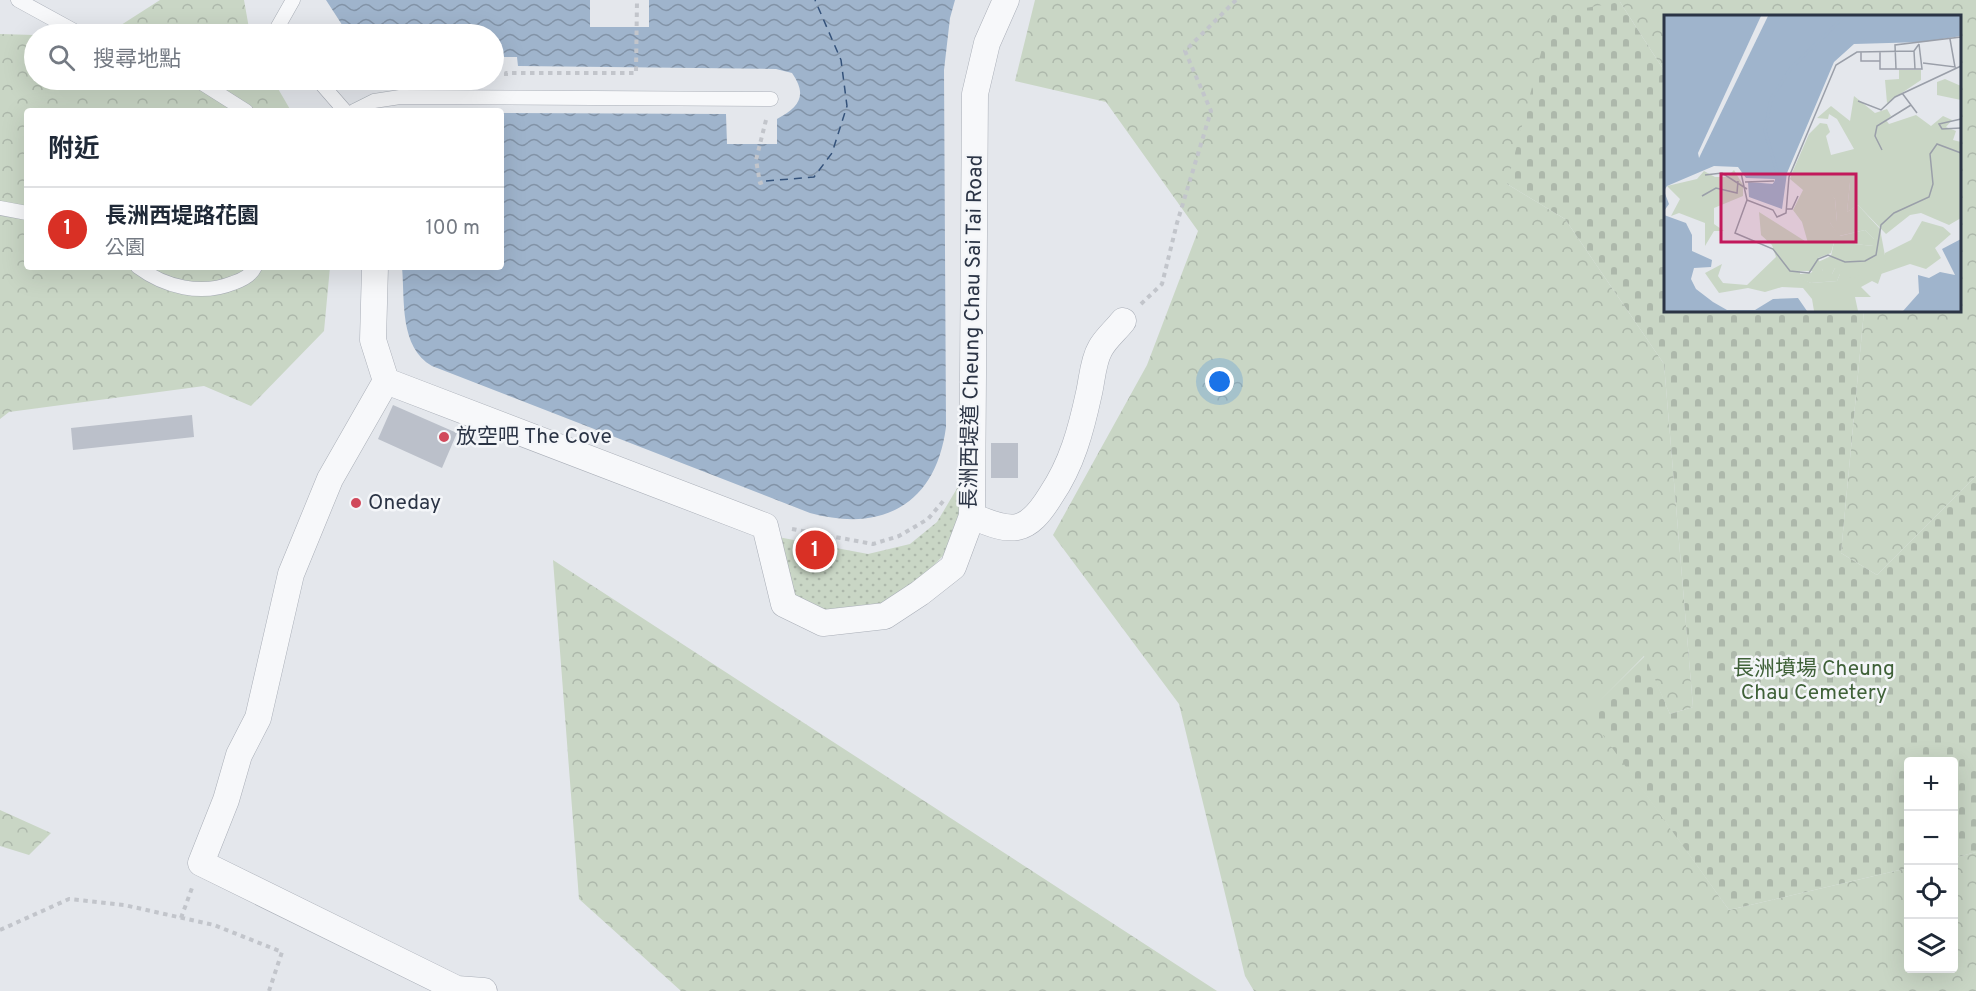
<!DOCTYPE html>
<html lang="zh-TW">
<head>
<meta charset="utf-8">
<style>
	body { margin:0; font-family:Overpass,"Noto Sans TC",sans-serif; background:#f6f6f7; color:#1f2937 }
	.controls { position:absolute; right:18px; bottom:18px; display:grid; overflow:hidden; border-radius:6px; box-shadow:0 6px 24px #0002 }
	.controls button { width:54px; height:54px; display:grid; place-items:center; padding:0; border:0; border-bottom:2px solid #e0e1e3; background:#fff; color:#1f2937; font:30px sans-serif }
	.you { position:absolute; left:1220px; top:382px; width:21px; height:21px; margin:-15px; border:4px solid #fff; border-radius:50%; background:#1a73e8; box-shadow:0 0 0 9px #1a73e833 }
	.badge { display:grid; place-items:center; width:39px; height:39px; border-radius:50%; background:#d93025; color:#fff; font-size:20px; font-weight:700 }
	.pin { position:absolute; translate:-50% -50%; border:3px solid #fff; box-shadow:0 2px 6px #0006 }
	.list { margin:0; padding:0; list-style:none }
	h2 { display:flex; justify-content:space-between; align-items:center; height:78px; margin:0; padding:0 24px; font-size:26px }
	h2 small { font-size:20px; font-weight:400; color:#747a83 }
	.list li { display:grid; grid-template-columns:39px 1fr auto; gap:18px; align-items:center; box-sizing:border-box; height:84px; padding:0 24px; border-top:2px solid #e0e1e3 }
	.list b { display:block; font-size:22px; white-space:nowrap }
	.list p { margin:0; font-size:20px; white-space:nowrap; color:#747a83 }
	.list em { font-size:20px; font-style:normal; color:#747a83 }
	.icon { flex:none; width:33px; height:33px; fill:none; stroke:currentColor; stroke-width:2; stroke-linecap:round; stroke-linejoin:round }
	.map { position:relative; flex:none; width:1976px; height:991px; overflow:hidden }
	.search { position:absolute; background:#fff; box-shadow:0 6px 24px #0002; left:24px; top:24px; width:480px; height:66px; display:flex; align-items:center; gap:15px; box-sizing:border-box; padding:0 21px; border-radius:33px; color:#747a83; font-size:22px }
	.panel { position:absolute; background:#fff; box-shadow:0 6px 24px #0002; left:24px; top:108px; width:480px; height:162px; border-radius:6px }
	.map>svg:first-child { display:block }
	.forest { fill:url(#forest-crowns) }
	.cemetery { fill:url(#cemetery-stones) }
	.garden { fill:url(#garden-dots) }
	.water { fill:url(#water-waves) }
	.pier { fill:#e4e7ec }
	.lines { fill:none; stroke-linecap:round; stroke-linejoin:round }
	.ferry { stroke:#34527a; stroke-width:1.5; stroke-dasharray:8 6; stroke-linecap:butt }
	.building { fill:#bbc0ca }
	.lane-casing { stroke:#a9aeb7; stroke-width:15 }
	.street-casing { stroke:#a9aeb7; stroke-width:27 }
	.path { stroke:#c2c5cb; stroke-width:4; stroke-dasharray:4.5 4.5; stroke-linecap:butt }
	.lane { stroke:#f7f8fa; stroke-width:14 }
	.street { stroke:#f7f8fa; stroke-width:26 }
	.poi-dot { fill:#d1495b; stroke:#f4f6f9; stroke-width:2 }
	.labels { text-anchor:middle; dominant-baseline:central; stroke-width:5; stroke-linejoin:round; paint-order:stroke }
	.street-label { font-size:21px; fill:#2b3445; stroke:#f4f6f9 }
	.poi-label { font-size:21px; fill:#2b3445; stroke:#f4f6f9; text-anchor:start }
	.park-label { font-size:21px; fill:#3f6138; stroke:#f4f6f9 }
	.inset-river { fill:none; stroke:#9fb4cc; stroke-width:3 }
	.inset-road { fill:none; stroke:#9a9fa9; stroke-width:1.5 }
	.view { fill:#c2185b; fill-opacity:0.15; stroke:#c2185b; stroke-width:3 }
	.inset-edge { fill:none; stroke:#2b3445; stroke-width:3 }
</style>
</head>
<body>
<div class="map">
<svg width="1976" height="991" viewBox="0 0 1976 991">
	<defs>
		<pattern id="forest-crowns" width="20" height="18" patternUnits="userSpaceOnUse" patternTransform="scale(1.5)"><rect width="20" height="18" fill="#c9d6c5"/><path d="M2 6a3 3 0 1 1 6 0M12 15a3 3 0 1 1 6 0" fill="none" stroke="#adb8ab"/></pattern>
		<pattern id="cemetery-stones" width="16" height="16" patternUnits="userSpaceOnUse" patternTransform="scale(1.5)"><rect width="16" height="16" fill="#c9d6c5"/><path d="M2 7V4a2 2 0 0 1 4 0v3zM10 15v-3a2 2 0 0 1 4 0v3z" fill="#adb8ab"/></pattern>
		<pattern id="garden-dots" width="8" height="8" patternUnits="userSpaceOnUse" patternTransform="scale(1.5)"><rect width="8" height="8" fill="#c9d6c5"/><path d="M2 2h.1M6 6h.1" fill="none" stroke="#adb8ab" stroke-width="1.8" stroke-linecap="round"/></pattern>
		<pattern id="water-waves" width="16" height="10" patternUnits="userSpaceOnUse" patternTransform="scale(1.5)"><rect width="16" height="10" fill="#9fb4cc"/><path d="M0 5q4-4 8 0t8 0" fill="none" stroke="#8293a7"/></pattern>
	</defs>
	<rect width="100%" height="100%" fill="#e4e7ec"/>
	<path class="forest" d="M 160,0 L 244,0 L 250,34 L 107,34 Z
		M 1035,0 L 1976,0 L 1976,476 L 1877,575 L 1841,553 L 1864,311 L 1960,310 L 1960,16 L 1666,16 L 1665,72 L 1620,2 L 1507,184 L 1565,219 L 1664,364 L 1693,707 L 1670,714 L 1644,656 L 1588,713 L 1729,910 L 1908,868 L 1908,968 L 1954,968 L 1954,858 L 1976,852 L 1976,991 L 1254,991 L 1245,976 L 1179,704 L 1053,535 L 1147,365 L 1198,231 L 1106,102 L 1015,81 Z
		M 0,34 L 34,35 L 34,80 L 273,80 L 291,111 L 27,111 L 27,267 L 330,267 L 324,331 L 251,406 L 204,386 L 9,412 L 0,419 Z
		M 553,560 L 1217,991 L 681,991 L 579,899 Z
		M 0,810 L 51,833 L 29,855 L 0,846 Z"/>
	<path class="cemetery" d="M 1620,2 L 1665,72 L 1666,310 L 1864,311 L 1841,553 L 1877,575 L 1976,476 L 1976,852 L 1954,858 L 1954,762 L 1908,762 L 1908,868 L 1729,910 L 1587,713 L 1645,656 L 1670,714 L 1693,707 L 1664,364 L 1565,219 L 1507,184 L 1551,14 Z"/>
	<path class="garden" d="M 962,480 L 962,510 L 951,547 L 926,574 L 877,606 L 827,615 L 793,595 L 778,537 L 868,554 L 910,544 L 937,522 Z"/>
	<path class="water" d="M 326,0 L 955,0 L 950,18 L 944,70 L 946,427 C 936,504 883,533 810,513 L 432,366 C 399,347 405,301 402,267 L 501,267 L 501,113 L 726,114 L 727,144 L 777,144 L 777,119 C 799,107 808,96 792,73 L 776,69 L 518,66 L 517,57 L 494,57 L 494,34 L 348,34 Z"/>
	<path class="pier" d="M 590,0 L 649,0 L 649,27 L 590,27 Z"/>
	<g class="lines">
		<path class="ferry" d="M 766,181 L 814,177 L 832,153 L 847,106 L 841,60 L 815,0"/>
	</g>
	<path class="building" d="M 393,405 L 457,433 L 442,468 L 378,439 Z
		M 192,415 L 194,437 L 73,450 L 71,428 Z
		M 991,443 L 1018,443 L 1018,478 L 991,478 Z"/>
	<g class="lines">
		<g class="lane-casing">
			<path id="lane" d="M 18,0 L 80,34
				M 280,34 L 276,30 L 293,0
				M 197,80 L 246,111
				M 318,80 L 345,111
				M 354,111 L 374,101 L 400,97 L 771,99
				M 0,208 L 27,213
				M 138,267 C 165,287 201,296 233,283 C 242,280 251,276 255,267"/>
		</g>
		<g class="street-casing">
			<path id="street" d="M 375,267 L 373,340 L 386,381
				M 386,381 L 765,526 L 784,604 L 823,623 L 885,616 L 920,593 L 953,567 L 972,516 L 975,94 L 987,43 L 1006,0
				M 386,381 L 330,479 L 291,574 L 258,718 L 239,755 L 226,800 L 201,863 L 457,989 L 484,991
				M 972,516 C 1013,534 1027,534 1051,495 C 1072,464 1081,430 1089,393 C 1092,380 1093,361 1100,349 C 1105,339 1116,330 1123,321"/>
		</g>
		<path class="path" d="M 506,76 L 506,73 L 636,73 L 637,0
			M 766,120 L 756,160 L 760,183 L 766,181
			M 1141,304 L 1162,284 L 1177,223 L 1211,111 L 1185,51 L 1236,0
			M 792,529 L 873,544 L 899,536 L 928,519 L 945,499
			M 181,918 L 192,888
			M 0,930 L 69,899 L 124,905 L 214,925 L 282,952 L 269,991"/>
		<use href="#lane" class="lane"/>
		<use href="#street" class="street"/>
	</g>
	<g class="poi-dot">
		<circle cx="444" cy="437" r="6"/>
		<circle cx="356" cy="503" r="6"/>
	</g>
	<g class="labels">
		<g class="street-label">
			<text transform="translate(973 332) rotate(-89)">長洲西堤道 Cheung Chau Sai Tai Road</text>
		</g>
		<g class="poi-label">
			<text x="456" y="437">放空吧 The Cove</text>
			<text x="368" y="503">Oneday</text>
		</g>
		<g class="park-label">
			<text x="1814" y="669">長洲墳場 Cheung<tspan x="1814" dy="24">Chau Cemetery</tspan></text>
		</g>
	</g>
	<g transform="translate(1664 15)">
		<rect width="297" height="297" fill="#e4e7ec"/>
		<path d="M 235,55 L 257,55 L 257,65 L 223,88 L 221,65 L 235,64 ZM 281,64 L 297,71 L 297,85 L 273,80 L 273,67 ZM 190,81 L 211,98 L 223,94 L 227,101 L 222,105 L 225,109 L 252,100 L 267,111 L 279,101 L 288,105 L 282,112 L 292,116 L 289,125 L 297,127 L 297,203 L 285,210 L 257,198 L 246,200 L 222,219 L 194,190 L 183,197 L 186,167 L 164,174 L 171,184 L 173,207 L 166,208 L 176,221 L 201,215 L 210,224 L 210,231 L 170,227 L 167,238 L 154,243 L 159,256 L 136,256 L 136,263 L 147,268 L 173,266 L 176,259 L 168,259 L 171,253 L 197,258 L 197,272 L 207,282 L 191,282 L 194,296 L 150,296 L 148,284 L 139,273 L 118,272 L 101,277 L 84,273 L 55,278 L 41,258 L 58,249 L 54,261 L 59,268 L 83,270 L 112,242 L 108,230 L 97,220 L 95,197 L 144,228 L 138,207 L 129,195 L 139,175 L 126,164 L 128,158 L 145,119 L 156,108 L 163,109 L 166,117 L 162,121 L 167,140 L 190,134 L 173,104 L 165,99 L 164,104 L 153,103 L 167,91 L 186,106 ZM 70,155 L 79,170 L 79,181 L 50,193 L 50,209 L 60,216 L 50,216 L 41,231 L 41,208 L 15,198 L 7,201 L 16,184 L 3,171 L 33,164 L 40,156 L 51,162 L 63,162 ZM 258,206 L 279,212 L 287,219 L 271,233 L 277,243 L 262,254 L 246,249 L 217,259 L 221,238 L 247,225 Z" fill="#c9d6c5"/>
		<path d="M 168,159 L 173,167 L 184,163 L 186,167 L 183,197 L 194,190 L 216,214 L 222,246 L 214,269 L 208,266 L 197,272 L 197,259 L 189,264 L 171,253 L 168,259 L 176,259 L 173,266 L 147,268 L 136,264 L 136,259 L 147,258 L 150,254 L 159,256 L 154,247 L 167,241 L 170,227 L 210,231 L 210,224 L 201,215 L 175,221 L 166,208 L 170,204 L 173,207 L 171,184 L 160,171 L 163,160 Z" fill="#c9d6c5"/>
		<path d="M 0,1 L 297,1 L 297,21 L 259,27 L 190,29 L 170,47 L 123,158 L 118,194 L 85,182 L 84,167 L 110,169 L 111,164 L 82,163 L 74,152 L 50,151 L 3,171 L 0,176 L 5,189 L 0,196 ZM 0,200 L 22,208 L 28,220 L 28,236 L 48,245 L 47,252 L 30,253 L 27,264 L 32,274 L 49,287 L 63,295 L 91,295 L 109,284 L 134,283 L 143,296 L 0,296 ZM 297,224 L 297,296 L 239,296 L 255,278 L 254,260 L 265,263 L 276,257 L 291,260 L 278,234 Z" fill="#9fb4cc"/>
		<path d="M 97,1 L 104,1 L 35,143 L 34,138 Z" fill="#e4e7ec"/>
		<path class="inset-river" d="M 109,171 L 115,163 L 101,116 L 107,84 L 127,53 L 181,1"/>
		<path class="inset-road" d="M 250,36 L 251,54M 197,37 L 197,46 L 216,46M 216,37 L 216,54 L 258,54 L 255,29M 259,48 L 291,52 L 286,24M 232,54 L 231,30 L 297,22M 238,78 L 253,98M 194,86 L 217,95 L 231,82 L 297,51M 297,104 L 275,109 L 278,114 L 297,113M 218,135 L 211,121 L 213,111 L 247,90M 77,158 L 83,185M 41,160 L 58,158 L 83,174M 81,167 L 110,166M 38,181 L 52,173 L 73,178 L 74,166M 83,185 L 71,218 L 109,234 L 126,256 L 145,258 L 154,244 L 164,240 L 181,247 L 201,246 L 212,240 L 217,210 L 230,198 L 265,182 L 269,169 L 266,139 L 273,129 L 297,138M 83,185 L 109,195 L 113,202 L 122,198 L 125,162 L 172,50 L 193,37 L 250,36 L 255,29M 123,194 L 128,194 L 134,181"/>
		<path class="view" d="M 57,159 L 192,159 L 192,227 L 57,227 Z"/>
		<rect width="297" height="297" class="inset-edge"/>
	</g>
</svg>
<div class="controls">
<button>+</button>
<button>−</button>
<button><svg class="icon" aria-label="locate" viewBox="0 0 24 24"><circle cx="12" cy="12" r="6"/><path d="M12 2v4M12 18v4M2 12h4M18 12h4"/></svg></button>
<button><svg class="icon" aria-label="layers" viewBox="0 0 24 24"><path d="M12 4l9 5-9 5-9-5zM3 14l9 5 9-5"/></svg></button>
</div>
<div class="you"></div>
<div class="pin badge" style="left:815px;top:550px">1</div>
<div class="search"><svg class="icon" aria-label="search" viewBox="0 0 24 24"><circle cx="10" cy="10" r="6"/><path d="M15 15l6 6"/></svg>搜尋地點</div>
<section class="panel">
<h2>附近<small></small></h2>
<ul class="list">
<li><span class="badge">1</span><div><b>長洲西堤路花園</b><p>公園</p></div><em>100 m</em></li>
</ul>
</section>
</div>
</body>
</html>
